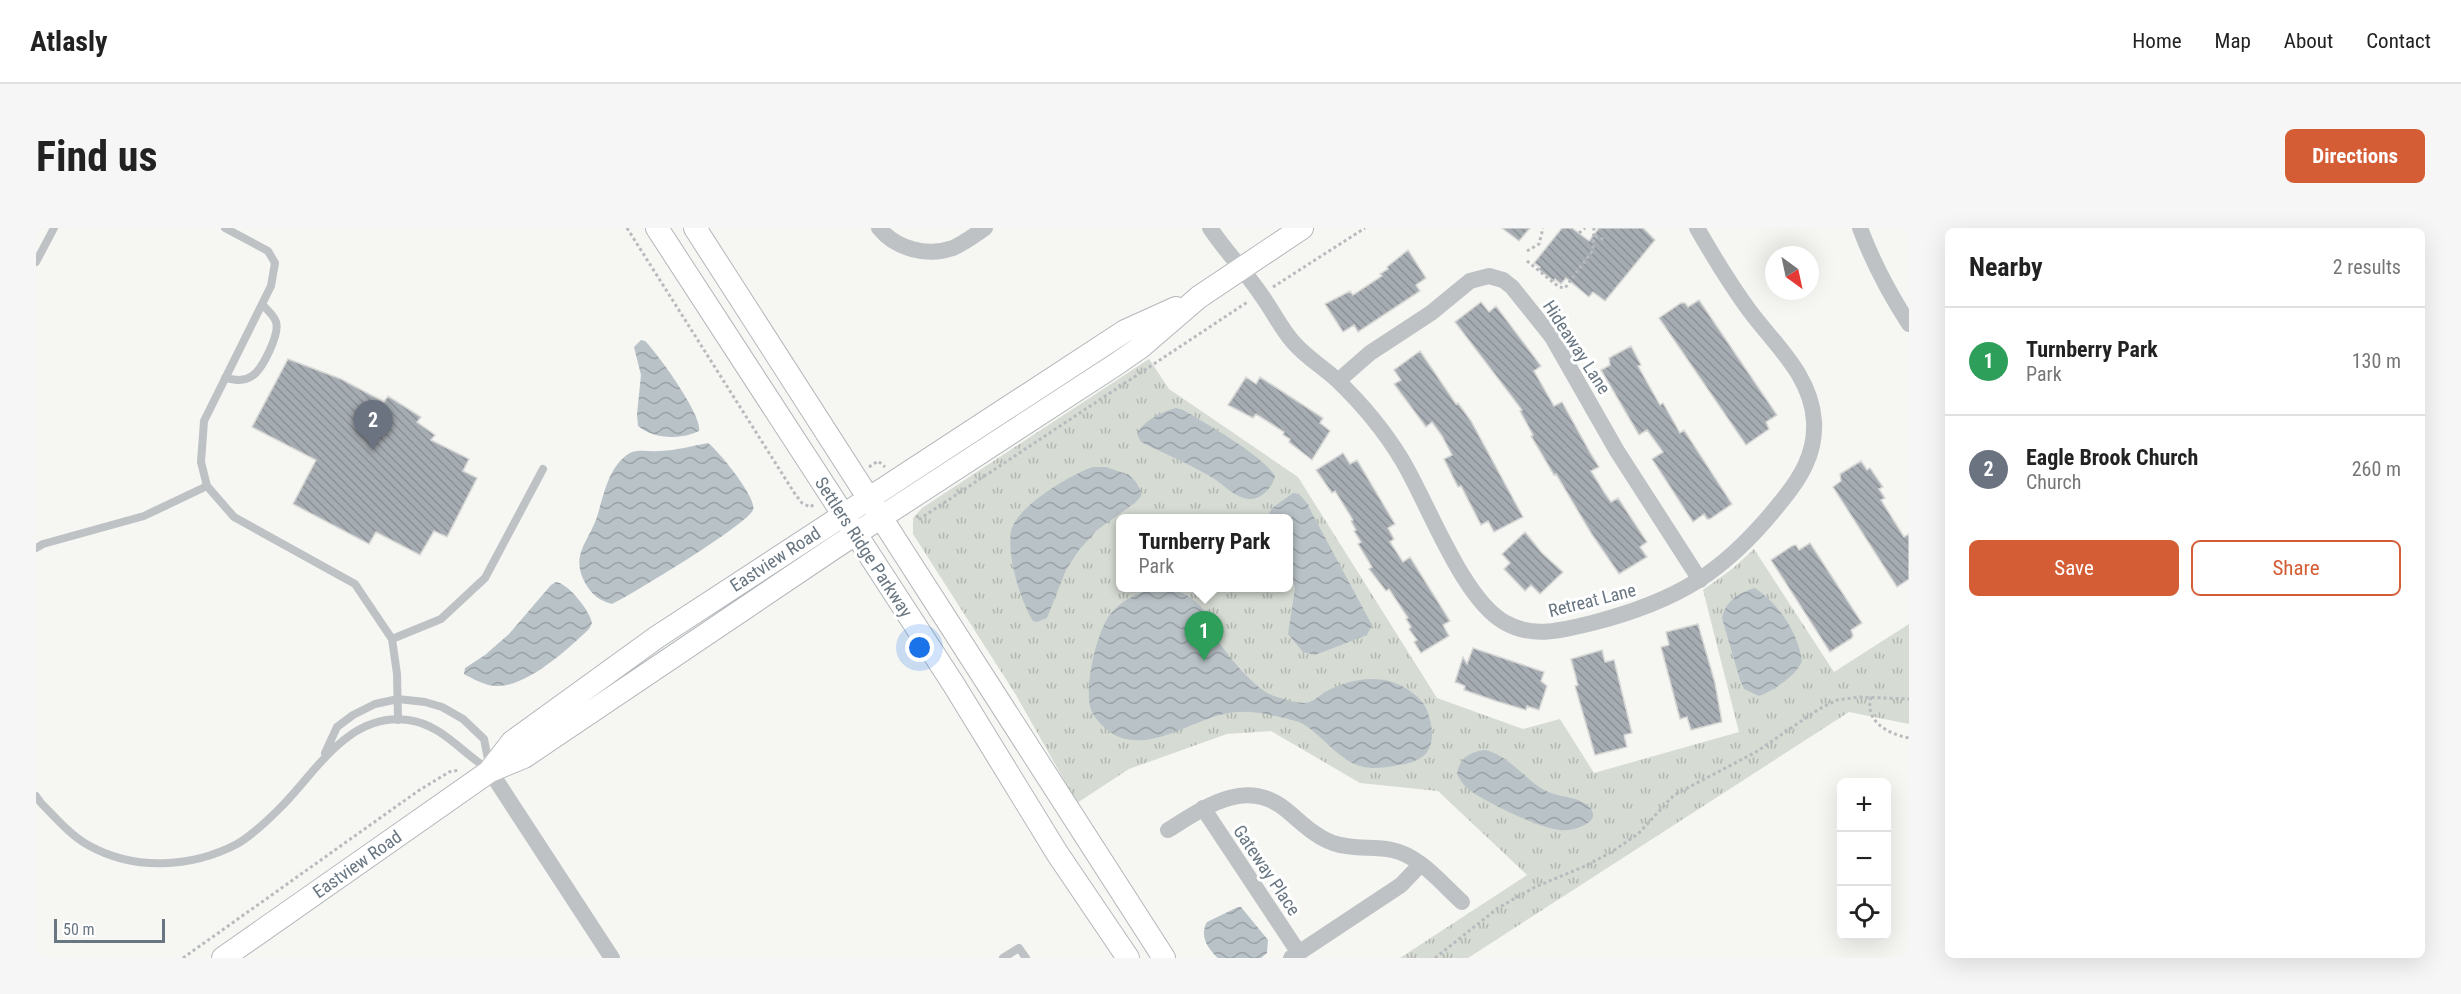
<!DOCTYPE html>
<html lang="en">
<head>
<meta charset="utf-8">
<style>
	body { margin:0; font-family:"Roboto Condensed",sans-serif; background:#f6f6f6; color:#222 }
	.controls { position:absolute; right:18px; bottom:18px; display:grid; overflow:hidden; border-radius:9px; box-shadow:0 6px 24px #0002 }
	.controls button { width:54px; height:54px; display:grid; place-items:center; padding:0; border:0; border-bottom:2px solid #e0e0e0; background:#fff; color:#222; font:30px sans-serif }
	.compass { position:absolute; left:1729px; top:18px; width:54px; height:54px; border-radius:50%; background:#fff; box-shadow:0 6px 24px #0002; rotate:147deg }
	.scale { position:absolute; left:18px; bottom:15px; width:111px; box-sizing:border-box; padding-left:6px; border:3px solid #687682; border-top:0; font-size:16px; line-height:21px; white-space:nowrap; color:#687682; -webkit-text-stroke:4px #fff; paint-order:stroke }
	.you { position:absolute; left:884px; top:420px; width:21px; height:21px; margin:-15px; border:4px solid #fff; border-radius:50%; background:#1a73e8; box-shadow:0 0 0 9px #1a73e833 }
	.badge { display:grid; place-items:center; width:39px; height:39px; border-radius:50%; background:#d55d35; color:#fff; font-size:20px; font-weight:700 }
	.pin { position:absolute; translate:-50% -50px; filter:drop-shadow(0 2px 3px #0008) }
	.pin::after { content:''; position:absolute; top:32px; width:21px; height:18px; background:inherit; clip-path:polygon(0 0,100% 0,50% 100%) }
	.popup { position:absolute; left:1080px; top:286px; width:177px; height:78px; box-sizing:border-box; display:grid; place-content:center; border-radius:9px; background:#fff; filter:drop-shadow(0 2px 4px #0005); font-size:20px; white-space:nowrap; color:#767676 }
	.popup b { font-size:22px; color:#222 }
	.popup::after { content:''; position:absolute; left:50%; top:100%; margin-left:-12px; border:12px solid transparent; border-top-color:#fff }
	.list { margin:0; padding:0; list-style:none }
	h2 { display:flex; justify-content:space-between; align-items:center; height:78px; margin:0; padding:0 24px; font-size:26px }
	h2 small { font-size:20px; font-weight:400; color:#767676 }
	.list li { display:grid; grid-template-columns:39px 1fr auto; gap:18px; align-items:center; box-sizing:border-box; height:108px; padding:0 24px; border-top:2px solid #e0e0e0 }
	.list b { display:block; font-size:22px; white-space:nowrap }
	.list p { margin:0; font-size:20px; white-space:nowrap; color:#767676 }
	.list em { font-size:20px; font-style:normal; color:#767676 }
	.actions { display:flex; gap:12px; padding:18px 24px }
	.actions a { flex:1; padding:14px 0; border:2px solid #d55d35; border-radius:9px; text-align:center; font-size:21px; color:#d55d35 }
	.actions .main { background:#d55d35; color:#fff }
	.icon { flex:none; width:33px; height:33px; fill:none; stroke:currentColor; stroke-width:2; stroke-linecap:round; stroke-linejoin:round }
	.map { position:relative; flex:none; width:1873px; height:730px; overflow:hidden; border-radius:9px }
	header { display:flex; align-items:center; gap:36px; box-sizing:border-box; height:84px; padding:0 30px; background:#fff; border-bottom:2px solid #e0e0e0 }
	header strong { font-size:28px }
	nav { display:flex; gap:33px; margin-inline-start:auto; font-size:21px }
	.intro { display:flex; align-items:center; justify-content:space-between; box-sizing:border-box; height:144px; padding:0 36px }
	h1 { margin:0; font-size:42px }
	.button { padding:15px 27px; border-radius:9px; background:#d55d35; color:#fff; font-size:21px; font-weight:700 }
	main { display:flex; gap:36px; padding:0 36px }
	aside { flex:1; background:#fff; border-radius:9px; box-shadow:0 6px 24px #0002 }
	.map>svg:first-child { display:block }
	.park { fill:url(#park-tufts); fill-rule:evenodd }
	.water { fill:url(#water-waves) }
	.building { fill:url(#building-back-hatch); stroke:#d8d8d6; stroke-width:1.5 }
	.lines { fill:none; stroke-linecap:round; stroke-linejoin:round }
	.secondary-casing { stroke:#b3b7bb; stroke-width:24 }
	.path { stroke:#b8bbbd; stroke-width:3; stroke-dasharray:3 3; stroke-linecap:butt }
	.lane { stroke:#bec2c5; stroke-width:8 }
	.street { stroke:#bec2c5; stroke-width:16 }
	.secondary { stroke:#fff; stroke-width:22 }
	.labels { text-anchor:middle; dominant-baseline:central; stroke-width:6; stroke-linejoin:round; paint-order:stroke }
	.street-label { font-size:18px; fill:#687682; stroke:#fff }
</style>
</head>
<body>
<header>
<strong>Atlasly</strong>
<nav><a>Home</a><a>Map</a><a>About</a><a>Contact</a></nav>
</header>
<div class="intro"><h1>Find us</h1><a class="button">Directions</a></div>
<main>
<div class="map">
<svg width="1873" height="730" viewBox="0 0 1873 730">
	<defs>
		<pattern id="park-tufts" width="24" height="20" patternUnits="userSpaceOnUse" patternTransform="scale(1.5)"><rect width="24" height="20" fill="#d6dbd3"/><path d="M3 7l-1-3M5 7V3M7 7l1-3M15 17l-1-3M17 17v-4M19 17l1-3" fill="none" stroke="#b1b6b1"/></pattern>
		<pattern id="water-waves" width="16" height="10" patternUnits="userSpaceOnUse" patternTransform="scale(1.5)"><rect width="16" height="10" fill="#b9c2c7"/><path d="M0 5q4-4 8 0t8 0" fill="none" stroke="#9aa2a7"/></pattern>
		<pattern id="building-back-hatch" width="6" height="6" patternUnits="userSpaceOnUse" patternTransform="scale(1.5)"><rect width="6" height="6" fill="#a6adb2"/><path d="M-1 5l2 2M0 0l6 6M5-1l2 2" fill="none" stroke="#8b9196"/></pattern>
	</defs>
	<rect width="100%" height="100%" fill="#f6f6f3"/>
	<path class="park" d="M 1113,131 L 1133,161 L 1262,249 L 1401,470 L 1487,501 L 1524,491 L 1558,545 L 1703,504 L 1667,362 L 1696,341 L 1718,321 L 1798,444 L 1873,396 L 1873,496 L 1813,484 L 1432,730 L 1364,730 L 1491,647 L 1402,563 L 1324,555 L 1235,503 L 1191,506 L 1093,541 L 1041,575 L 980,467 L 877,306 L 877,290 L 886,280 ZM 1084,290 L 1252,290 L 1252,360 L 1084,360 Z"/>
	<path class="water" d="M 605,112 L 609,113 C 622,126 667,188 663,203 C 645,212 617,211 602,198 L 601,186 L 605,147 L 598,119 Z
		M 1140,180 L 1147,182 C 1172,197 1225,226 1239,248 C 1237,259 1225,272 1213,271 C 1199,270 1188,257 1177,250 C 1154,236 1129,226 1105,214 L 1101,206 C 1107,193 1127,183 1140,180 Z
		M 672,215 C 682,222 722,271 717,282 C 712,296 595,367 576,376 C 565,373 557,368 551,358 C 533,328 551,317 561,289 C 568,267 572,238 594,225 C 603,221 612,224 622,223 C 638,223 656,218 672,215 Z
		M 1057,239 L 1070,239 L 1093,247 L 1100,254 L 1105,263 L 1105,268 L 1100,274 L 1061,302 L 1043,322 L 1030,342 L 1011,390 L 1001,394 L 997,393 C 984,372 971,328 975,303 C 980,279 1035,246 1057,239 Z
		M 1257,265 L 1263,266 L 1270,274 L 1336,397 L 1331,407 L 1279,427 L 1267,424 L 1252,406 L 1259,360 L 1252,334 L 1252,290 L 1231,290 L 1236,280 Z
		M 520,354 C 532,355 554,383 556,395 L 553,401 C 532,421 490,460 459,458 C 448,457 437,451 428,446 L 429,440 L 449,427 L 473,406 L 515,357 Z
		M 1129,360 C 1147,363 1163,372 1172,389 C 1175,395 1175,401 1178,406 C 1188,424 1219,462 1238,468 C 1247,471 1260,475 1269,475 C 1277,474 1283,468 1289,464 C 1315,450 1346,445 1371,461 C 1380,467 1389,474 1392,485 C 1396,497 1399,512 1391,524 C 1386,532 1372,536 1363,537 C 1324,545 1314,537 1286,511 C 1278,504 1270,496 1260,493 C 1236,487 1212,480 1188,486 C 1155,493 1118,522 1083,509 C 1073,505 1061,494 1056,484 C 1046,464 1061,400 1076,384 C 1089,370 1110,360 1129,360 Z
		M 1719,360 C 1743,376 1762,405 1766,433 C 1760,448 1738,462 1723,468 L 1708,461 L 1704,452 L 1686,390 C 1689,374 1703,364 1719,360 Z
		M 1448,522 C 1472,526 1487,550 1508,562 C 1522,570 1538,567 1551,577 C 1571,593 1537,604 1524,602 C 1503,600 1449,574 1432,561 C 1427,557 1424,552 1421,546 C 1423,531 1433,524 1448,522 Z
		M 1202,679 L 1205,679 L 1232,712 L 1231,725 L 1225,730 L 1182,730 C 1172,721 1163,708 1171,694 Z"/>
	<path class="building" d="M 1466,0 L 1494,0 L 1483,13 Z
		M 1526,0 L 1536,0 L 1553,13 L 1563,0 L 1607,0 L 1619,12 L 1569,73 L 1557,64 L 1553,69 L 1530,50 L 1525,56 L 1519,51 L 1518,53 L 1502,41 L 1504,39 L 1498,35 Z
		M 1372,22 L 1390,50 L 1380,57 L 1384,63 L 1322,104 L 1318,97 L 1307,104 L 1289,76 L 1314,63 L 1317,67 L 1346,48 L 1344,46 L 1352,41 L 1351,39 Z
		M 1663,72 L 1741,187 L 1730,194 L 1733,201 L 1710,217 L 1623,90 L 1645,75 L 1649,75 L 1652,79 Z
		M 1445,74 L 1453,84 L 1460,78 L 1505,138 L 1498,143 L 1518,178 L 1526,174 L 1555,226 L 1563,239 L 1555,243 L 1568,264 L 1575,274 L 1582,270 L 1611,314 L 1604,319 L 1611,329 L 1583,346 L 1555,305 L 1520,246 L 1518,247 L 1495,208 L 1497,207 L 1484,183 L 1486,182 L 1419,94 Z
		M 1595,118 L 1605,137 L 1602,138 L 1624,177 L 1627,175 L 1644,205 L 1648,202 L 1696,276 L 1674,291 L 1671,291 L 1668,286 L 1657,294 L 1616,231 L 1627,224 L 1611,202 L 1603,207 L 1565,142 L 1574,137 L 1573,130 Z
		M 1384,123 L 1420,176 L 1422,175 L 1435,193 L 1487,289 L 1458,304 L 1452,293 L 1445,297 L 1425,258 L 1422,259 L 1408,231 L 1416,227 L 1406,208 L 1396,194 L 1390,199 L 1358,156 L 1365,152 L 1358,142 Z
		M 252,131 L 305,151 L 348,174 L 352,168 L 385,189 L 381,194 L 399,207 L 395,212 L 433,231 L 427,243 L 441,250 L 411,309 L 398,303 L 384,327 L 340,304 L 333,316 L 257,276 L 280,232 L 216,199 Z
		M 1210,149 L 1220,156 L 1224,149 L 1287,190 L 1284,195 L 1294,203 L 1276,232 L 1253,214 L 1254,211 L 1247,207 L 1248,204 L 1220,186 L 1217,190 L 1192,177 Z
		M 1307,225 L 1314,236 L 1321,232 L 1359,296 L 1352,300 L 1358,311 L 1354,314 L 1367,334 L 1374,329 L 1414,393 L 1407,397 L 1413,408 L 1385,425 L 1378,414 L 1381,412 L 1373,401 L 1375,399 L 1370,391 L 1372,390 L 1353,361 L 1350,363 L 1333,341 L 1336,339 L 1322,316 L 1325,314 L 1318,303 L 1320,302 L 1315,293 L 1317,292 L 1299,263 L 1296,265 L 1280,242 Z
		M 1825,233 L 1831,242 L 1834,240 L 1847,259 L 1843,261 L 1849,270 L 1845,272 L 1868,309 L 1873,306 L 1873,351 L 1861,359 L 1797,259 L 1805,253 L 1804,246 Z
		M 1489,304 L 1506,325 L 1527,344 L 1504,366 L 1495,357 L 1489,363 L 1468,341 L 1474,335 L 1466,326 Z
		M 1774,315 L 1826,395 L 1815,402 L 1817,407 L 1816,410 L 1794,424 L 1735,332 L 1756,318 L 1760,317 L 1763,322 Z
		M 1662,396 L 1679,455 L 1686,494 L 1655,502 L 1651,489 L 1644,491 L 1625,419 L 1633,417 L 1630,404 Z
		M 1437,420 L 1508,444 L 1505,453 L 1511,458 L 1503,482 L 1491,478 L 1490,482 L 1460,473 L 1428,462 L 1429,458 L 1419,454 L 1427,429 L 1431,436 Z
		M 1566,422 L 1569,434 L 1578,432 L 1596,505 L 1588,507 L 1591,519 L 1559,527 L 1539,458 L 1542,457 L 1535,431 Z"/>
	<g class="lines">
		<g class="secondary-casing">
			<path id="secondary" d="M 621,0 L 918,457 L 1021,625 L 1092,730
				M 659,0 L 1128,730
				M 455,541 L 476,514 L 621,409 L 1089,103 L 1140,80
				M 187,730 L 454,543 L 488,529 L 798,320 L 1079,137 L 1105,119 L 1163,69 L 1266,0"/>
		</g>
		<path class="path" d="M 591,0 L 759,266 L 766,275 L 774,279 L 780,275
			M 1543,5 L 1549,0
			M 1559,8 L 1569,12
			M 1491,23 L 1503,16 L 1507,0
			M 1491,33 L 1523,59 L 1529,60 L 1557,22 L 1558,0
			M 1237,59 L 1329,0
			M 833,239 L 842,233 L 849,239
			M 881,287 L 882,292 L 1213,73
			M 1835,469 C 1828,494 1853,506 1873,510
			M 147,730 L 382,563 L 413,544 L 423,542
			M 1399,730 L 1462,680 L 1499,659 L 1547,639 L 1574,625 L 1602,606 L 1638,567 L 1720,524 L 1783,481 L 1801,472 L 1823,469 L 1873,471"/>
		<path class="lane" d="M 189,0 L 232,23 L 239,35 L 235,58 L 168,193 L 165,234 L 171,258 L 198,289 L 319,356 L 356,411 L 361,446 L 362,492
			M 0,34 L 18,0
			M 189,150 C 199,152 207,154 216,148 C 226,142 244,106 240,94 C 238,87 231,82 226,76
			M 0,320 L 7,316 L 108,288 L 171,258
			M 356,411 L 405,391 L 449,350 L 507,241
			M 289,525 L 301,499 L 317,487 L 339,476 L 362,471 L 389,474 L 406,479 L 427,491 L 448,511 L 453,536
			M 0,568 L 5,575 C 19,589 35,608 52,617 C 98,643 155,640 201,616 C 215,608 231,593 243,581 C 279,546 311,484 372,492 C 405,496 425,524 452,541
			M 967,730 L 983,720 L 990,730"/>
		<path class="street" d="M 843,0 C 860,21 891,29 917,20 C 928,15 939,7 949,0
			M 1174,0 C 1190,24 1210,44 1226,68 C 1237,83 1245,101 1258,115 C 1270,129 1287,139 1301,152 C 1326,176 1348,202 1366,232 C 1392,275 1426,370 1468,394 C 1497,411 1526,402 1556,395 C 1642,373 1689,344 1744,275 C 1764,251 1780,226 1778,193 C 1775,147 1739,117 1713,82 C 1694,56 1677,28 1661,0
			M 1824,0 C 1837,35 1853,65 1873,96
			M 1302,153 L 1334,125 L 1395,85 L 1434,53 L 1453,48 L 1467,52 L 1476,59 L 1516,109 L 1581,223 L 1664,352
			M 454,543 L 576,730
			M 1167,580 L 1263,725
			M 1132,602 C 1168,580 1209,549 1249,581 C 1264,593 1279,609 1297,615 C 1316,622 1337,618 1356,622 C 1383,627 1406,656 1426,674
			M 1255,730 L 1365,657 L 1384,637"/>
		<use href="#secondary" class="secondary"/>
	</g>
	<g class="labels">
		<g class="street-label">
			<text transform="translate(1541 119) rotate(57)">Hideaway Lane</text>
			<text transform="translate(828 319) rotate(57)">Settlers Ridge Parkway</text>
			<text transform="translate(739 331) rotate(-33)">Eastview Road</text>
			<text transform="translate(1556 372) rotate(-14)">Retreat Lane</text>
			<text transform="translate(321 636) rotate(-35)">Eastview Road</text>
			<text transform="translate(1231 642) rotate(56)">Gateway Place</text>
		</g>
	</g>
</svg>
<div class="controls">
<button>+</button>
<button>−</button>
<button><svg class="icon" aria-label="locate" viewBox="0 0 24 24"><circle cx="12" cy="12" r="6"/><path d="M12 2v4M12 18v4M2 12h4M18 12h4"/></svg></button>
</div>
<svg class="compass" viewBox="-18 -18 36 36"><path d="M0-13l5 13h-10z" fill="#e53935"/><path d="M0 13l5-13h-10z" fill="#767676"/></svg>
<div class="scale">50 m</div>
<div class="you"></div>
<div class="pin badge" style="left:1168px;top:433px;background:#2e9e5b">1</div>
<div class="popup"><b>Turnberry Park</b>Park</div>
<div class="pin badge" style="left:337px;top:222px;background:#6b7280">2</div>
</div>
<aside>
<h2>Nearby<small>2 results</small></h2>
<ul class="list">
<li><span class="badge" style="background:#2e9e5b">1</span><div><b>Turnberry Park</b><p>Park</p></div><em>130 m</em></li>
<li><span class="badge" style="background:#6b7280">2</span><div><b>Eagle Brook Church</b><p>Church</p></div><em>260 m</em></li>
</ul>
<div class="actions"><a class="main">Save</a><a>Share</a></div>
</aside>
</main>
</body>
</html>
